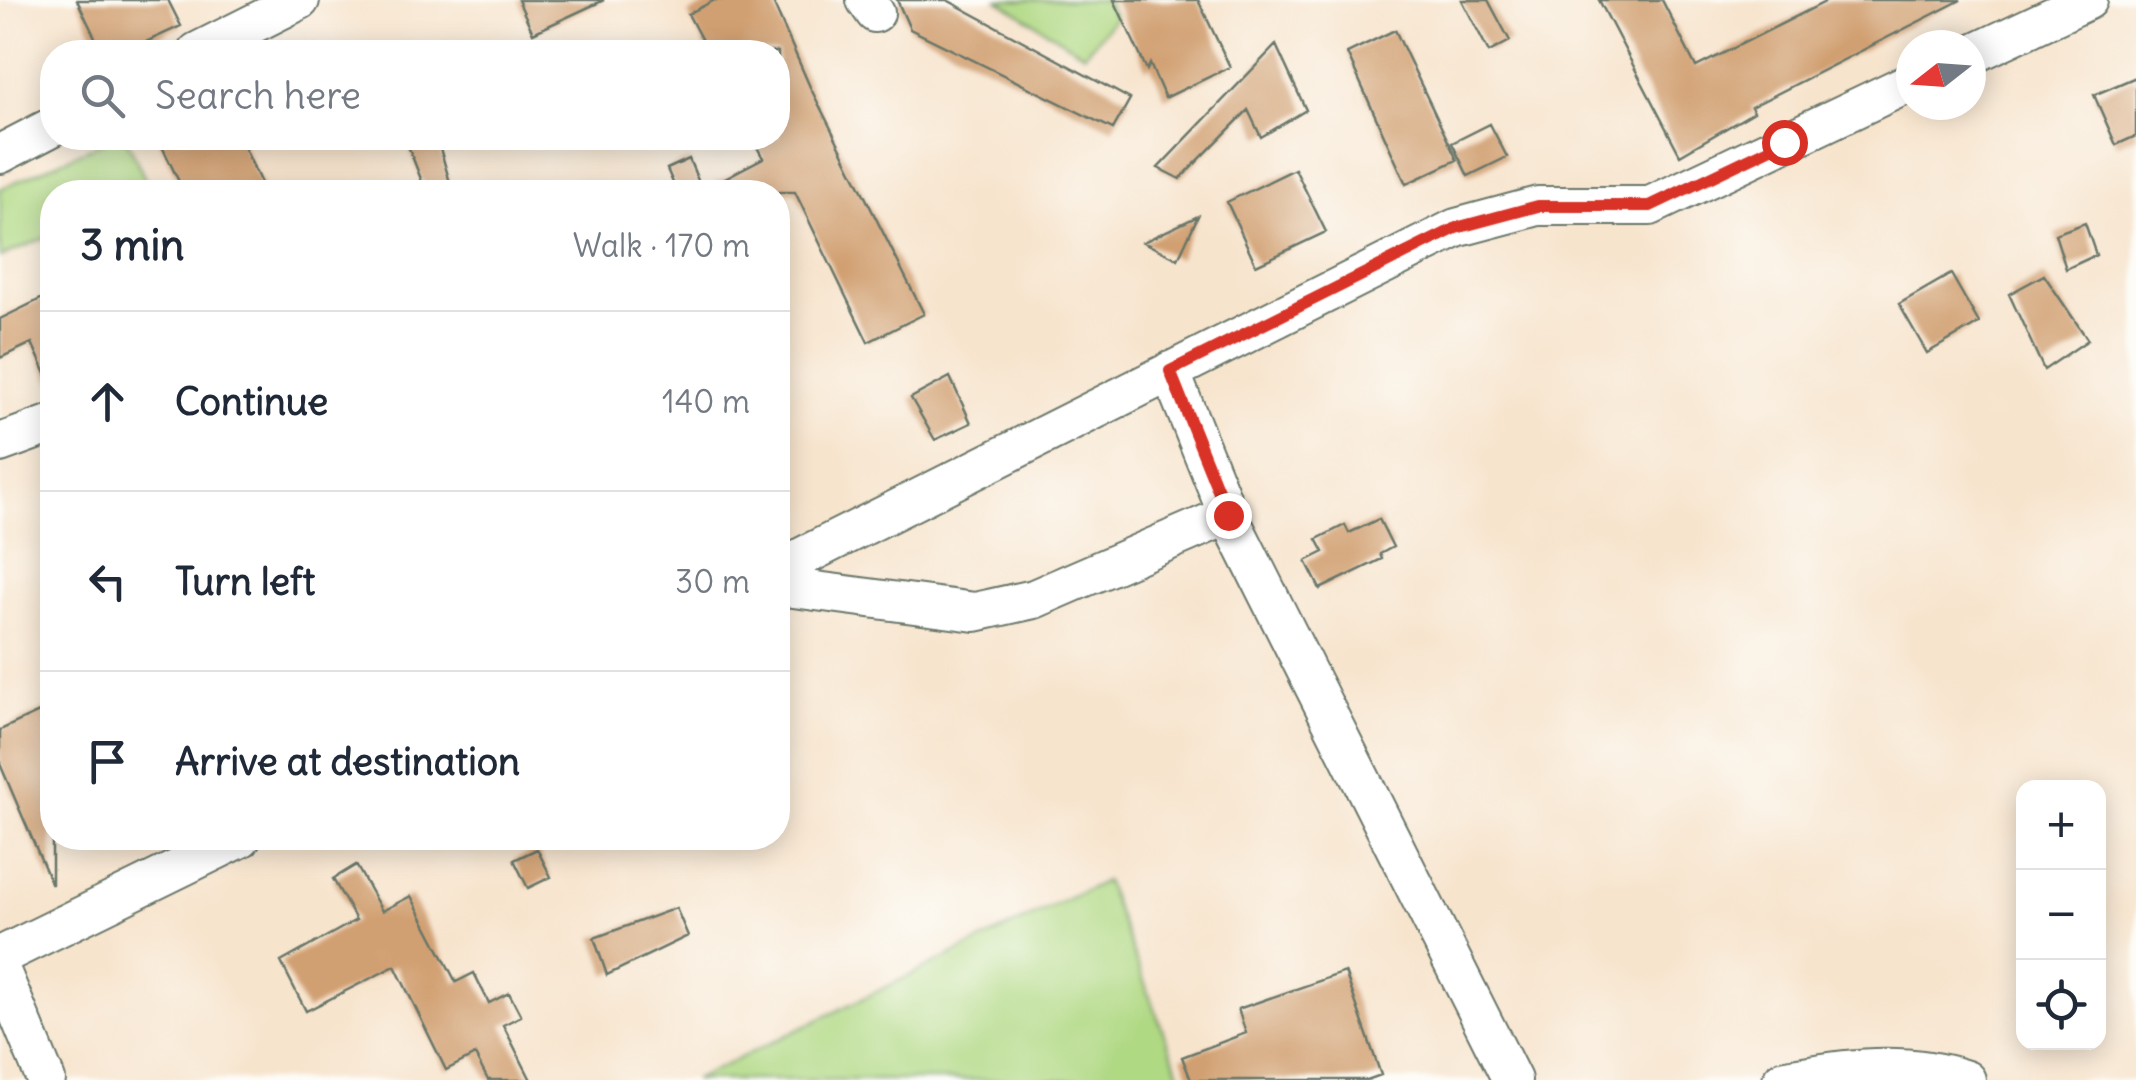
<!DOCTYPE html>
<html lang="en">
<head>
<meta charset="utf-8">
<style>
	body { margin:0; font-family:Delius,sans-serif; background:#f6f6f7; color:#1f2937 }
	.controls { position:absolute; right:30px; bottom:30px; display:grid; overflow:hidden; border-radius:20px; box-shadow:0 5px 25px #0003 }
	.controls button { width:90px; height:90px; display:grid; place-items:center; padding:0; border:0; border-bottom:2px solid #e0e1e3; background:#fff; color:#1f2937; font:50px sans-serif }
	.compass { position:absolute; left:1896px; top:30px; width:90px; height:90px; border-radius:50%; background:#fff; box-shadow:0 5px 25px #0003; rotate:253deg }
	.stop { position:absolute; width:30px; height:30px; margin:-22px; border:8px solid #d93025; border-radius:50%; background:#fff }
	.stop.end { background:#d93025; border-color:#fff; box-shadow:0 2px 10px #0008 }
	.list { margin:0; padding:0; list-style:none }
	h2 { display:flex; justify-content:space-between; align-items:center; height:130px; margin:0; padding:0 40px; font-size:42px }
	h2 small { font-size:32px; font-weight:400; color:#747a83 }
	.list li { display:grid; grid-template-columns:65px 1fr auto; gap:30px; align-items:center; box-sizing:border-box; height:180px; padding:0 40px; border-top:2px solid #e0e1e3 }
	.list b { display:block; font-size:38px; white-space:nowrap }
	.list em { font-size:32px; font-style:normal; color:#747a83 }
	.icon { flex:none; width:55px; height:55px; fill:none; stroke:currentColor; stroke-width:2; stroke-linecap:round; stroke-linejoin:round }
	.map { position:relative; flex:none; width:2136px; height:1080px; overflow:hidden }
	.search { position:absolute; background:#fff; box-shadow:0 5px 25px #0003; left:40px; top:40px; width:750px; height:110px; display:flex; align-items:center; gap:25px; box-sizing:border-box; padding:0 35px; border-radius:40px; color:#747a83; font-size:38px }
	.panel { position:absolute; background:#fff; box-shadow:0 5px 25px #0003; left:40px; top:180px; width:750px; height:670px; border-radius:40px }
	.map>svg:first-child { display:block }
	.green { fill:#b0d984; stroke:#688b5c; stroke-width:2.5 }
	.building { fill:#d1a072 }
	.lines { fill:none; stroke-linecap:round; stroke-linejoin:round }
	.minor-casing { stroke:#6b776a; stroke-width:42 }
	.minor { stroke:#fff; stroke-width:38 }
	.route { stroke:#d93025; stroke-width:12 }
</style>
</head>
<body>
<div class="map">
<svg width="2136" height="1080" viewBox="0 0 2136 1080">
	<rect width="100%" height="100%" fill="#fdfcf7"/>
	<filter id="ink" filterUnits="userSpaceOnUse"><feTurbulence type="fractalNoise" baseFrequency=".01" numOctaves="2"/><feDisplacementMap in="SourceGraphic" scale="20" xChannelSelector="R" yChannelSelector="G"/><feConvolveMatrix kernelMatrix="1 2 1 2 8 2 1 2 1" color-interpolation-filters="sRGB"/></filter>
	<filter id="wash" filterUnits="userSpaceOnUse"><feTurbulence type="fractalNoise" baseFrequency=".0048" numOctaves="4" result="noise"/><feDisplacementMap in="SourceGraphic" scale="40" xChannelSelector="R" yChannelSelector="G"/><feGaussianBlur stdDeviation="2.25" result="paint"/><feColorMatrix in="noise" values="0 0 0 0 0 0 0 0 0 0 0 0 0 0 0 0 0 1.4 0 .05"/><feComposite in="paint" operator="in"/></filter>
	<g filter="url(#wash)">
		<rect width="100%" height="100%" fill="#f7e4cd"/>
		<path class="green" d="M 998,0 L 1106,0 L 1115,18 L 1084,54 Z
			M 112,138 L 126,138 L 151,192 L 52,192 L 52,235 L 0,257 L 0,189 Z
			M 1105,881 L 1182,1080 L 694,1080 Z"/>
		<g id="blocks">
			<path class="building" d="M 77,0 L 168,0 L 181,26 L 124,52 L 102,52 Z
				M 518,0 L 604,0 L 533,33 Z
				M 715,0 L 772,0 L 810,87 L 924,314 L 868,342 L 795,192 L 677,192 L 667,169 L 689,159 L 702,190 L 763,158 L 752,138 L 778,138 L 778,52 L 708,52 L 688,14 Z
				M 897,0 L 947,0 L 1130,99 L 1113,129 L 910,29 Z
				M 1114,0 L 1198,0 L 1230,67 L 1165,98 L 1150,64 L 1147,70 Z
				M 1462,0 L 1488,0 L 1510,41 L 1489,52 Z
				M 1599,0 L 1662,0 L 1696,67 L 1829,0 L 1961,0 L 1751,107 L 1754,112 L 1680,155 Z
				M 1395,30 L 1457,160 L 1406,184 L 1347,53 Z
				M 1276,45 L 1306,110 L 1261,137 L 1248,110 L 1180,179 L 1158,168 Z
				M 2136,77 L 2136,136 L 2116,145 L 2094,95 Z
				M 1490,124 L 1507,157 L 1468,176 L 1452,143 Z
				M 158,138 L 240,138 L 265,192 L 184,192 Z
				M 405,138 L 437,138 L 451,186 L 426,192 Z
				M 1295,169 L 1326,232 L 1256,265 L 1227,202 Z
				M 1198,216 L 1178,259 L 1143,242 Z
				M 2085,223 L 2096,255 L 2066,269 L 2055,234 Z
				M 1951,274 L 1979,323 L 1927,353 L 1899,304 Z
				M 2044,275 L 2088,340 L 2044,370 L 2009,294 Z
				M 43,298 L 52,317 L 52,387 L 32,343 L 0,358 L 0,319 Z
				M 950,377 L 971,423 L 935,440 L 911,398 Z
				M 1379,519 L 1393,547 L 1380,554 L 1382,559 L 1320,589 L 1306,561 L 1324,552 L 1317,539 L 1345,525 L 1349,533 Z
				M 52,706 L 52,885 L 0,764 L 0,730 Z
				M 537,849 L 551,877 L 528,888 L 514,860 Z
				M 356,865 L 382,911 L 411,896 L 456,982 L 474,973 L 489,1003 L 509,993 L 521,1016 L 503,1025 L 531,1080 L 488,1080 L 475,1055 L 446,1070 L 395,966 L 306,1011 L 281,962 L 356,920 L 333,879 Z
				M 676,908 L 688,936 L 607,975 L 594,938 Z
				M 1345,972 L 1381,1075 L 1367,1080 L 1191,1080 L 1182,1057 L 1246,1033 L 1238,1009 Z"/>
		</g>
	</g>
	<g filter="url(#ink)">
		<use href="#blocks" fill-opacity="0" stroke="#6b776a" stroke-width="2.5"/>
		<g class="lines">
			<g class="minor-casing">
				<path id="minor" d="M 866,0 L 875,13
					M 197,52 L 300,0
					M 1971,55 L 2088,0
					M 0,154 L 52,127
					M 1170,371 L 1228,515 L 1512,1080
					M 0,443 L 52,424
					M 778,569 L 1456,228 L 1538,206 L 1650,206 L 1911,82
					M 778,586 L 975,612 L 1034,599 L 1228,515
					M 0,956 L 241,838
					M 0,969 L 46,1080
					M 1782,1080 C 1843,1068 1906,1060 1966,1080"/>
			</g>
			<use href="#minor" class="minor"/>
		</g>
	</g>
	<g class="lines" filter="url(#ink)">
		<path class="route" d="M 1228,515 L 1170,371 L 1456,228 L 1538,206 L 1650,206 L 1784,142"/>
	</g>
</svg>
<div class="controls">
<button>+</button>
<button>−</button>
<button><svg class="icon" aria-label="locate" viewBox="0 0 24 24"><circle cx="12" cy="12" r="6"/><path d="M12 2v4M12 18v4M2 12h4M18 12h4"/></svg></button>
</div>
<svg class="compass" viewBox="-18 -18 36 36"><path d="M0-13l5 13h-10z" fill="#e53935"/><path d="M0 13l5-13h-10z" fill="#747a83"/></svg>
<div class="stop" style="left:1784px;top:142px"></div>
<div class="stop end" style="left:1228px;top:515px"></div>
<div class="search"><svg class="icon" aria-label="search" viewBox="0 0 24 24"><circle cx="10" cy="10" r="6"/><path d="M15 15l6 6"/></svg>Search here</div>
<section class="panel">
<h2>3 min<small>Walk · 170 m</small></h2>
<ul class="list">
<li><svg class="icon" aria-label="ahead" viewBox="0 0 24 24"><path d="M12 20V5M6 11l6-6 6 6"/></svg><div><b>Continue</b></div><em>140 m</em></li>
<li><svg class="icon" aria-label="left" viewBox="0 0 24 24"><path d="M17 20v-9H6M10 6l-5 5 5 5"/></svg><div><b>Turn left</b></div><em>30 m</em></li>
<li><svg class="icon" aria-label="arrive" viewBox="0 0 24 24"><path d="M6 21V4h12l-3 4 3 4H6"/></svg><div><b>Arrive at destination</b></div></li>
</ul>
</section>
</div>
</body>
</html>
